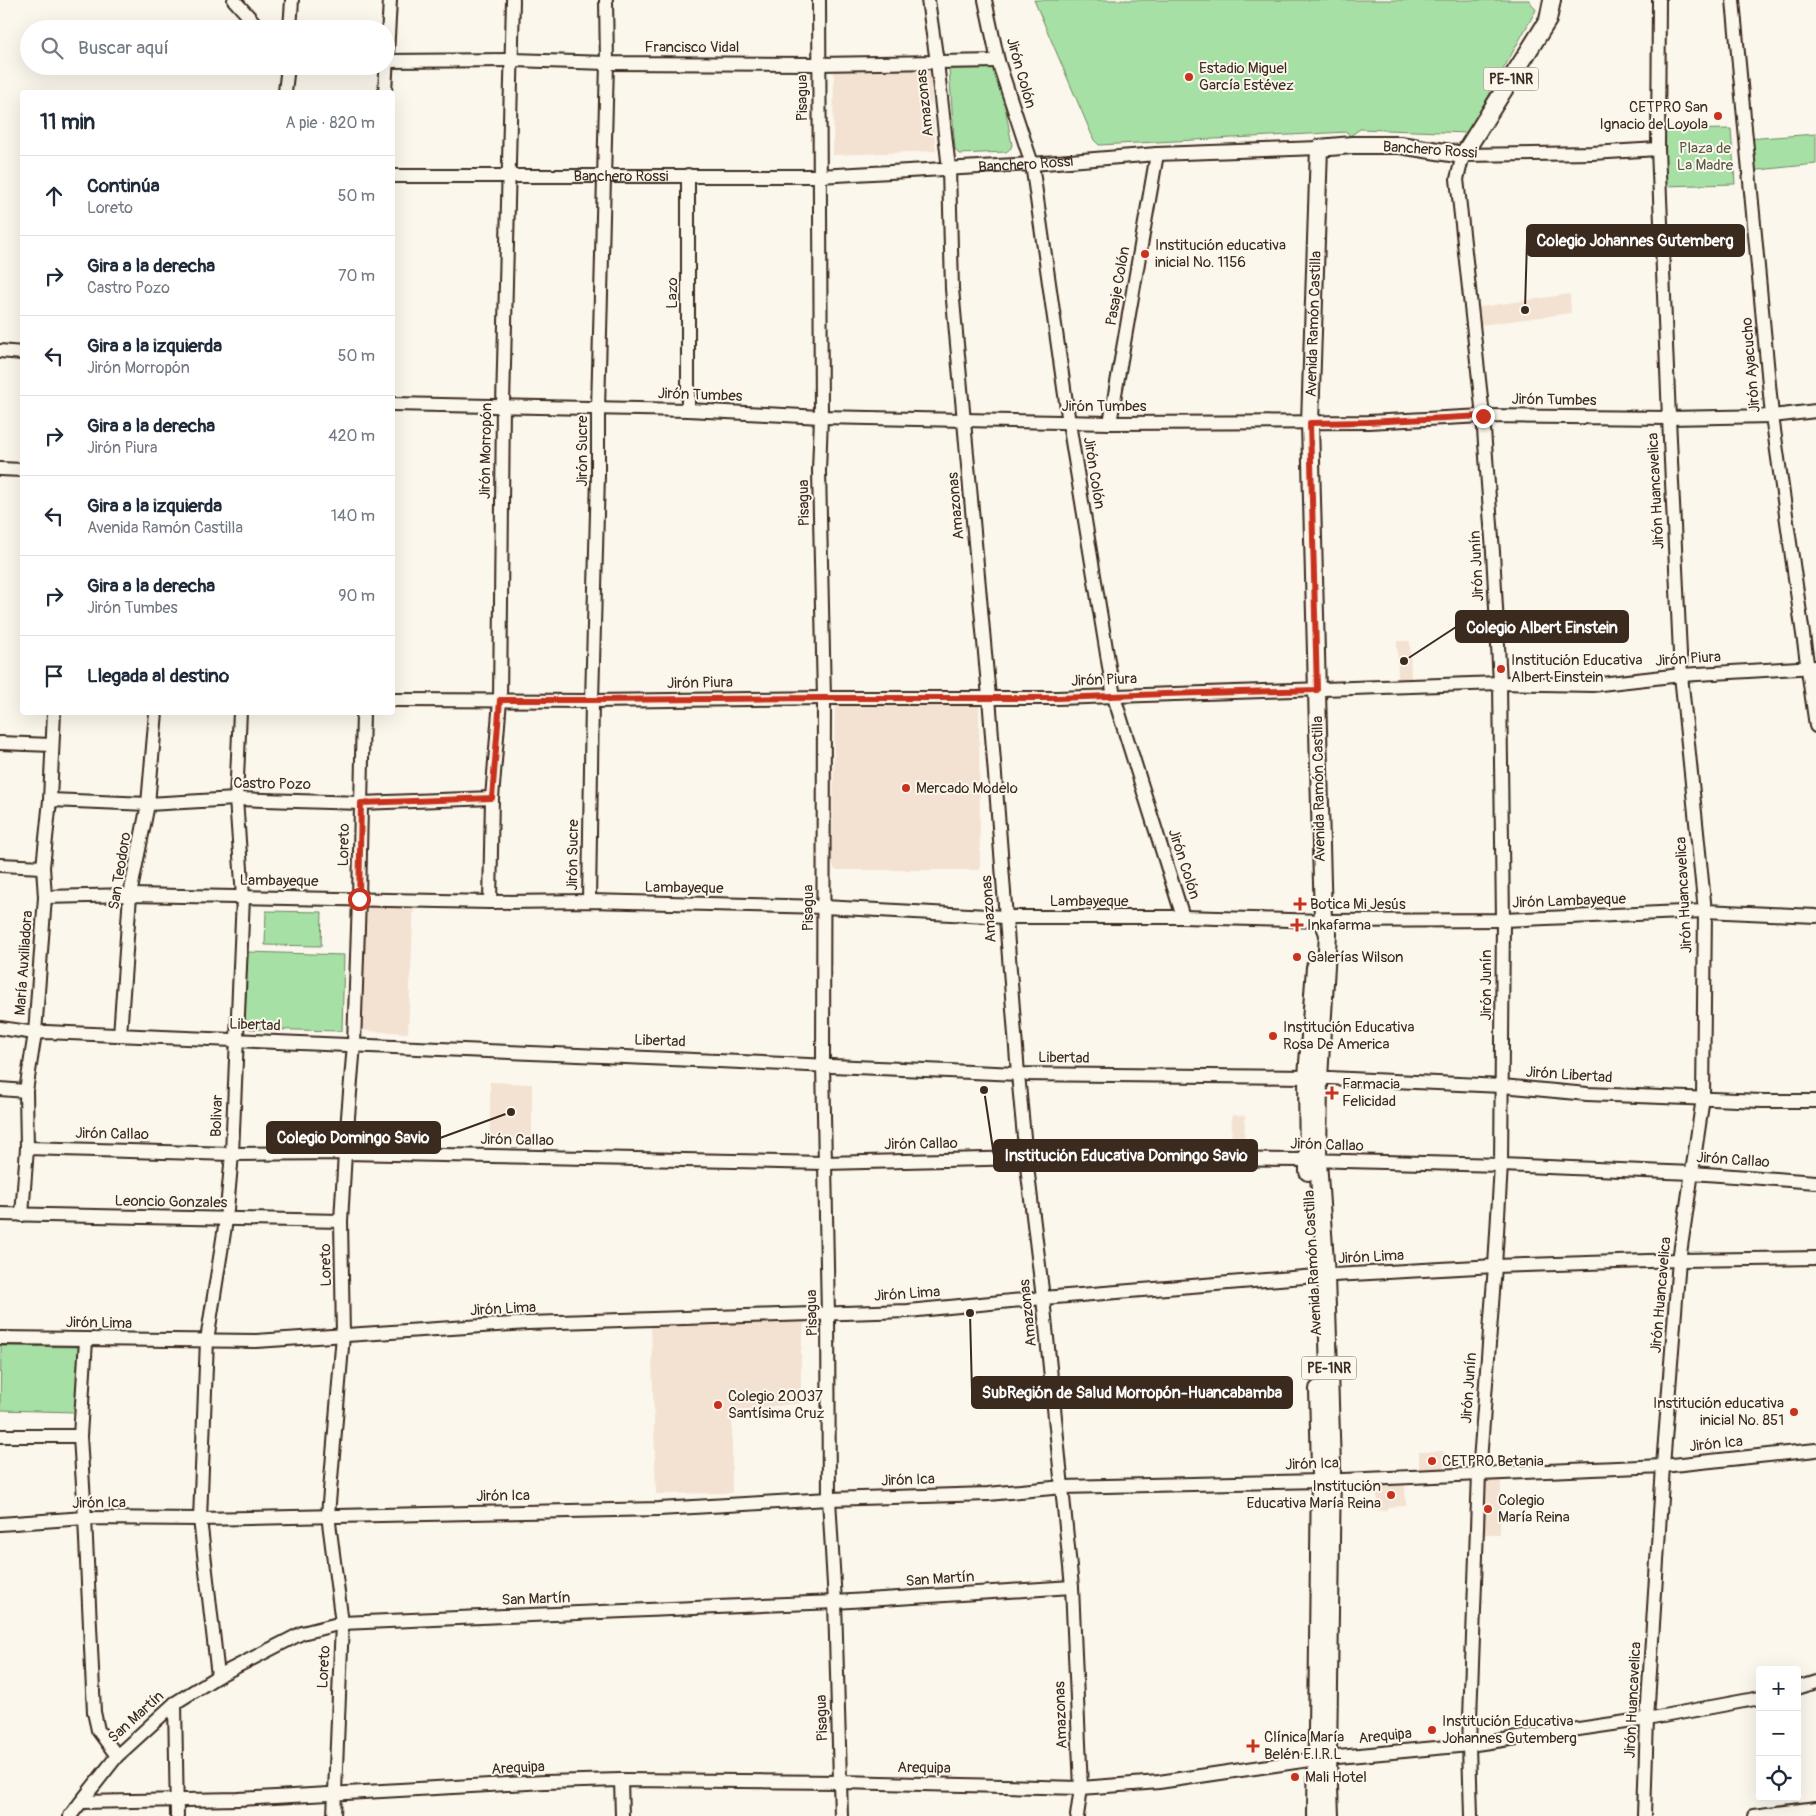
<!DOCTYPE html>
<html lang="es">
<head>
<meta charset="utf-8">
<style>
	body { margin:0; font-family:Pangolin,sans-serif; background:#f2f2f3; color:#1f2937 }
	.controls { position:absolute; right:15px; bottom:15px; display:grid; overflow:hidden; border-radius:5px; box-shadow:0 5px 20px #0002 }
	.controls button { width:45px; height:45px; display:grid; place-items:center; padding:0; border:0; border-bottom:1px solid #e0e1e3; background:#fff; color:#1f2937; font:25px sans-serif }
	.stop { position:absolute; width:15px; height:15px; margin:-11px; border:4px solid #c8321e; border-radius:50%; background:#fff }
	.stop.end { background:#c8321e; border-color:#fff; box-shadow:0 1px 5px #0008 }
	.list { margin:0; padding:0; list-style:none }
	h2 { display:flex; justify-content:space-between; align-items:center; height:65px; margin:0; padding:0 20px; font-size:21px }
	h2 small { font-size:16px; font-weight:400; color:#747a83 }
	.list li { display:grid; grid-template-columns:32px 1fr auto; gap:15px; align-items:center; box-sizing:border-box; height:80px; padding:0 20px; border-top:1px solid #e0e1e3 }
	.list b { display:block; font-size:19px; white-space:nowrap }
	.list p { margin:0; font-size:16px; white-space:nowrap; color:#747a83 }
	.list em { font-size:16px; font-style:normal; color:#747a83 }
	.icon { flex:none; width:28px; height:28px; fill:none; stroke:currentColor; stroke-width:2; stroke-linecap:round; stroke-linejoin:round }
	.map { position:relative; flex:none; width:1816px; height:1816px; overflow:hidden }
	.search { position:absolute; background:#fff; box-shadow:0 5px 20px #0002; left:20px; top:20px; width:375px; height:55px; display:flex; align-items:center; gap:12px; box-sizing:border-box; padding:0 18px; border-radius:28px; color:#747a83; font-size:19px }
	.panel { position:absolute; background:#fff; box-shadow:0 5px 20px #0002; left:20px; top:90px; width:375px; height:625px; border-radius:5px }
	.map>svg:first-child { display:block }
	.built { fill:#f3e2d1 }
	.green { fill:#a6e0a5; stroke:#708562 }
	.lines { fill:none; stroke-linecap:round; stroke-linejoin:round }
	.minor-casing { stroke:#3b2a1e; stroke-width:16 }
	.major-casing { stroke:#3b2a1e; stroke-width:20 }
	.minor { stroke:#fbf7ec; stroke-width:12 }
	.major { stroke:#fbf7ec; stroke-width:16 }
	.route { stroke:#c8321e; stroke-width:6 }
	.poi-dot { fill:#c8321e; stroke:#fbf7ec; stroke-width:2 }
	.labels { text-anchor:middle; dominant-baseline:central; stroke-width:4; stroke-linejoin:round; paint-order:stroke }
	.shield { fill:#fbf7ec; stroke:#75685c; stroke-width:1 }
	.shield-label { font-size:14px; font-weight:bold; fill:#3b2a1e }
	.street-label { font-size:15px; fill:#3b2a1e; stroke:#fbf7ec }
	.poi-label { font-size:15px; fill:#3b2a1e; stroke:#fbf7ec; text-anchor:start }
	.park-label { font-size:15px; fill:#565840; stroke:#fbf7ec }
	.leader { fill:none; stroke:#3b2a1e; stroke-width:2 }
	.callout-dot { fill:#3b2a1e; stroke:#fbf7ec; stroke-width:2 }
	.callout { fill:#3b2a1e; stroke:#3b2a1e; stroke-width:2 }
	.callout-label { font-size:16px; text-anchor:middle; font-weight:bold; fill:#fff }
</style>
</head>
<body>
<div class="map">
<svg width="1816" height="1816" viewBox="0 0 1816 1816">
	<rect width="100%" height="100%" fill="#fbf7ec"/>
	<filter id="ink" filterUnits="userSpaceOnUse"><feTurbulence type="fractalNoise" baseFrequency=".02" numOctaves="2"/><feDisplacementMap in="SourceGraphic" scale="10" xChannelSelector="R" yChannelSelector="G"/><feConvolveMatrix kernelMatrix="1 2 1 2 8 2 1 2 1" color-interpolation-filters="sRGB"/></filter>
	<g filter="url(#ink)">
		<path class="built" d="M 834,68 L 930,68 L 932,101 L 928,108 L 929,116 L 933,119 L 936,151 L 833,155 Z
			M 1570,294 L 1571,313 L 1480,325 L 1479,307 Z
			M 1397,641 L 1410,641 L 1411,682 L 1398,682 Z
			M 835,699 L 979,699 L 980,870 L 835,870 L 832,862 Z
			M 367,900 L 414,902 L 408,1033 L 365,1031 L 360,1027 Z
			M 490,1082 L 532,1084 L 532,1140 L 490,1139 Z
			M 1232,1115 L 1245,1116 L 1244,1152 L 1231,1152 Z
			M 805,1318 L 801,1351 L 801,1403 L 732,1411 L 732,1493 L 656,1494 L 651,1323 Z
			M 1444,1451 L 1444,1469 L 1419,1470 L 1419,1452 Z
			M 1479,1481 L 1501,1481 L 1500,1534 L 1475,1534 Z
			M 1405,1484 L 1406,1506 L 1388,1507 L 1386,1511 L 1377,1510 L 1377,1485 Z"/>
		<path class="green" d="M 1034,0 L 1529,0 L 1536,10 L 1468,133 L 1360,129 L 1350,136 L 1347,132 L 1099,145 L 1094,140 Z
			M 995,65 L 998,68 L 1012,145 L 1011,148 L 1006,152 L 959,154 L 955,149 L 949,69 L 951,66 Z
			M 1731,129 L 1735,184 L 1664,186 L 1665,130 Z
			M 1816,134 L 1816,164 L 1749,171 L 1746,139 Z
			M 266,911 L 322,912 L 321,946 L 265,945 Z
			M 248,952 L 344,955 L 342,1031 L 250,1029 L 243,1021 Z
			M 1,1346 L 80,1347 L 75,1412 L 0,1410 Z"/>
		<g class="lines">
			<g class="minor-casing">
				<g id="minor">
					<path d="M 234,0 L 260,29"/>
					<path d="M 819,0 L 821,417 L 819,471 L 824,698 L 823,1064 L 828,1315 L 829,1499 L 835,1602 L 841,1816"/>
					<path d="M 928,0 L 937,62 L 949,169 L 952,289 L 989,697 L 1018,1074 L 1026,1158 L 1043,1298 L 1072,1587 L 1081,1788 L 1077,1816"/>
					<path d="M 985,0 L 998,61 L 1032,164 L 1069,423 L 1114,697 L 1183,917"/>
					<path d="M 1733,0 L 1772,416 L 1816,726"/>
					<path d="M 290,29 L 292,0"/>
					<path d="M 386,61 L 513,60 L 607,63 L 819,64 L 998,61"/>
					<path d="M 285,92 L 288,66"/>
					<path d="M 385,92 L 390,0"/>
					<path id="s1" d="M 392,176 L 819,176 L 1032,164 L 1157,154 L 1319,148"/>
					<path d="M 0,351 L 22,353"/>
					<path d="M 392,404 L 688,410 L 821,417 L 1110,423 L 1368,422 L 1483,416 L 1669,418 L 1772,416 L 1816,411"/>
					<path d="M 688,410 L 688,175"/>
					<path d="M 1110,423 L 1157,154"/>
					<path d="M 0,469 L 22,470"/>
					<path d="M 392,700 L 592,701 L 824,698 L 1057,698 L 1500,683 L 1592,685 L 1681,675 L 1816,667"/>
					<path d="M 0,743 L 52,745"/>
					<path d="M 50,800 L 148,804 L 236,799 L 361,803 L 492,798"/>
					<path d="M 0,865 L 43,867"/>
					<path d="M 45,897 L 130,895 L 490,902 L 589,901 L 824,907 L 1005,917 L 1183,917 L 1323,921 L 1503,920 L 1705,911 L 1816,916"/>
					<path d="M 589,901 L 592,701 L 598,475 L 598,409 L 607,63 L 606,0"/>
					<path d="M 490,902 L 492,798 L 500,700 L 503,405 L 513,0"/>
					<path d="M 0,1028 L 35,1033 L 46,1032 L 1018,1074 L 1307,1077 L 1502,1086 L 1587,1094 L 1762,1101 L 1816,1101"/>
					<path d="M 120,1035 L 130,895 L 148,804 L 156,712"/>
					<path d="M 0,1089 L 26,1091"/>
					<path d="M 27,1148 L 232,1154 L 345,1153 L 825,1163 L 1026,1158 L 1307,1160 L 1501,1165 L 1692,1173 L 1816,1182"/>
					<path d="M 0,1214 L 341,1221"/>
					<path d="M 22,1215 L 27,1148 L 26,1091 L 35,1033 L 45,897 L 43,867 L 50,800 L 54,712"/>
					<path d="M 0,1338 L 256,1341 L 528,1323 L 908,1311 L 1043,1298 L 1316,1276 L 1495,1266 L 1679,1260 L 1816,1258"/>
					<path d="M 86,1340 L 80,1436 L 85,1518 L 94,1712 L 98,1730 L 117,1756"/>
					<path d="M 0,1436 L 80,1436"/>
					<path d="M 0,1524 L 85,1518 L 200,1519 L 659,1509 L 829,1499 L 988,1494 L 1063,1487 L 1320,1481 L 1663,1466 L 1816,1450"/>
					<path d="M 218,1676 L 200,1519 L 207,1340 L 226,1220 L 232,1154 L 243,897 L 236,799 L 240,712"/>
					<path d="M 1797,1688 L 1816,1682"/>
					<path d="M 175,1703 L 177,1816"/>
					<path d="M 621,1780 L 622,1816"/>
					<path d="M 81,1802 L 238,1799 L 545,1782 L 621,1780 L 840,1782 L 1081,1788 L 1159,1782 L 1316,1759 L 1469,1745 L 1647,1719 L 1760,1698"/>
					<path d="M 70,1816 L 117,1756 L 175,1703 L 218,1676 L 302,1633 L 342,1623 L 835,1602 L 1072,1587"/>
					<path d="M 334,1816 L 342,1623 L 328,1515 L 343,1335 L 341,1221 L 345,1153 L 354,1044 L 359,899 L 363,712"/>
					<path d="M 1471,1816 L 1469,1745 L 1479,1474 L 1495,1266 L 1501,1165 L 1503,920 L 1500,683 L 1493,552 L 1483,416 L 1457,179 L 1463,155 L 1592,153 L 1658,149"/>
					<path d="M 1644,1816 L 1647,1719 L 1663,1466 L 1679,1260 L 1703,1098 L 1705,911 L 1681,675 L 1669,418 L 1658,149 L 1659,0"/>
					<path d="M 1754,1816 L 1816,1808"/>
				</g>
			</g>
			<g class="major-casing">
				<g id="major">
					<path d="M 1308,1172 L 1307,1077 L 1315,967"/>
					<path d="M 1316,1816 L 1320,1469 L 1318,1389"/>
					<path id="s2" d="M 1330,1816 L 1328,1758 L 1332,1467 L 1326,1276 L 1318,1161 L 1319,1078 L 1328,934 L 1323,921 L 1310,423 L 1319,148 L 1352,145 L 1400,145 L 1463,155 L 1548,20 L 1552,0"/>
				</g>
			</g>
			<use href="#minor" class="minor"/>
			<use href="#major" class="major"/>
		</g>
	</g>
	<g class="lines" filter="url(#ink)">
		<path class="route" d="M 359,899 L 361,803 L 492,798 L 500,700 L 592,700 L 824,698 L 1057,698 L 1164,694 L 1317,690 L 1310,423 L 1368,422 L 1483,416"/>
	</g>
	<g class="poi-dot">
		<circle cx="1189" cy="77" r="5"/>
		<circle cx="1718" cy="116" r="5"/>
		<circle cx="1145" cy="254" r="5"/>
		<circle cx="1501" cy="669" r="5"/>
		<circle cx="906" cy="788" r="5"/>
		<path d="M1297.5 896.5h5v5h5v5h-5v5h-5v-5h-5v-5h5z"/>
		<path d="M1294.5 917.5h5v5h5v5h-5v5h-5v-5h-5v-5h5z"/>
		<circle cx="1297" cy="957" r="5"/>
		<circle cx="1273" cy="1036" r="5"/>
		<path d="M1329.5 1085.5h5v5h5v5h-5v5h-5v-5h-5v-5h5z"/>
		<circle cx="718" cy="1405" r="5"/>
		<circle cx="1794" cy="1412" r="5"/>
		<circle cx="1432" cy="1461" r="5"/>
		<circle cx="1391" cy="1495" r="5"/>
		<circle cx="1488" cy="1509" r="5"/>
		<circle cx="1432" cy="1730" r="5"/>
		<path d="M1250.5 1738.5h5v5h5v5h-5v5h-5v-5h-5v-5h5z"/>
		<circle cx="1295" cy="1777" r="5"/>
	</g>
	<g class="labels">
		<g class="shield">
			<rect x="1483.5" y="67.5" width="55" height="23" rx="4"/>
			<rect x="1301.5" y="1356.5" width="55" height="23" rx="4"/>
		</g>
		<g class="shield-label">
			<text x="1511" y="79">PE-1NR</text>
			<text x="1329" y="1368">PE-1NR</text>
		</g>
		<g class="street-label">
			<text x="692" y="47">Francisco Vidal</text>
			<text transform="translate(1021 73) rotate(74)">Jirón Colón</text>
			<text transform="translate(802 98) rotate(-90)">Pisagua</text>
			<text transform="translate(925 103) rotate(-96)">Amazonas</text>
			<text transform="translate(1430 150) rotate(4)">Banchero Rossi</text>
			<text stroke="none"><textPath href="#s1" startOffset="634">Banchero Rossi</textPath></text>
			<text stroke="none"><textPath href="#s1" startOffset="229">Banchero Rossi</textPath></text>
			<text transform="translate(1118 286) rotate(-80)">Pasaje Colón</text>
			<text transform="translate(672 293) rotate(-90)">Lazo</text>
			<text stroke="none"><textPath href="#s2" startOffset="1494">Avenida Ramón Castilla</textPath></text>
			<text transform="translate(1751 365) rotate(-95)">Jirón Ayacucho</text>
			<text transform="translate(700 395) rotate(2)">Jirón Tumbes</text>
			<text transform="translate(1554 400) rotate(1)">Jirón Tumbes</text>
			<text x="1104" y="406">Jirón Tumbes</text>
			<text transform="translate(486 451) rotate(-89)">Jirón Morropón</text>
			<text transform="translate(582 451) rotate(-90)">Jirón Sucre</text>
			<text transform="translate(1094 473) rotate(81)">Jirón Colón</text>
			<text transform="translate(1656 491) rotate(-93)">Jirón Huancavelica</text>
			<text transform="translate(804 503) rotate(-91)">Pisagua</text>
			<text transform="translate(956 506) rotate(-95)">Amazonas</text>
			<text transform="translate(1477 566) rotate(-93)">Jirón Junín</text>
			<text transform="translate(1688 659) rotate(-4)">Jirón Piura</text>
			<text transform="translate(1104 680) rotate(-2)">Jirón Piura</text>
			<text transform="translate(700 683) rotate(-1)">Jirón Piura</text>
			<text transform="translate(272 784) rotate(1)">Castro Pozo</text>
			<text transform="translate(1319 789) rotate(-91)">Avenida Ramón Castilla</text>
			<text transform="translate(344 845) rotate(-89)">Loreto</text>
			<text transform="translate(573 855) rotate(-89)">Jirón Sucre</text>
			<text transform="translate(1184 864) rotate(72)">Jirón Colón</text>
			<text transform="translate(120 871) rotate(-81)">San Teodoro</text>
			<text transform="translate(279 881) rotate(1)">Lambayeque</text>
			<text transform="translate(684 888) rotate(1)">Lambayeque</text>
			<text transform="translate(1684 895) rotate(-93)">Jirón Huancavelica</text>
			<text x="1089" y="901">Lambayeque</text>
			<text transform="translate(1569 901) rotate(-2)">Jirón Lambayeque</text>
			<text transform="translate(808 908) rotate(-90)">Pisagua</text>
			<text transform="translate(989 909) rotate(-94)">Amazonas</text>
			<text transform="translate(24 963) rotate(-86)">María Auxiliadora</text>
			<text transform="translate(1486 985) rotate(-90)">Jirón Junín</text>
			<text transform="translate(255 1025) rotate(2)">Libertad</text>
			<text transform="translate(660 1041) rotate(2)">Libertad</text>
			<text transform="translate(1064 1058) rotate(1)">Libertad</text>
			<text transform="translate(1569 1075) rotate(4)">Jirón Libertad</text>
			<text transform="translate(217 1116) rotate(-88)">Bolivar</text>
			<text transform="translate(112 1134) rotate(1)">Jirón Callao</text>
			<text transform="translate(517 1140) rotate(1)">Jirón Callao</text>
			<text transform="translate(921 1144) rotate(-1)">Jirón Callao</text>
			<text transform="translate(1327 1145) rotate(2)">Jirón Callao</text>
			<text transform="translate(1733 1160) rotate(4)">Jirón Callao</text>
			<text transform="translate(171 1202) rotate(1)">Leoncio Gonzales</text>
			<text transform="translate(1371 1257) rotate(-3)">Jirón Lima</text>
			<text transform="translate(1313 1263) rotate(-93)">Avenida Ramón Castilla</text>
			<text transform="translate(326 1265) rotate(-91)">Loreto</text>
			<text transform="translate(907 1294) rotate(-4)">Jirón Lima</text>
			<text transform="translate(1661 1295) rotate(-85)">Jirón Huancavelica</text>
			<text transform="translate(503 1309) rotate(-3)">Jirón Lima</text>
			<text transform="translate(812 1313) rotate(-91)">Pisagua</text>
			<text transform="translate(1028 1313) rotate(-96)">Amazonas</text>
			<text transform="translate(99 1323) rotate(1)">Jirón Lima</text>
			<text transform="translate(1469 1388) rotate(-86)">Jirón Junín</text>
			<text transform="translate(1716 1444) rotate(-6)">Jirón Ica</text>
			<text transform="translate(1312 1464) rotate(-2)">Jirón Ica</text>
			<text transform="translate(908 1480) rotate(-2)">Jirón Ica</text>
			<text transform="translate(503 1496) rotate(-1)">Jirón Ica</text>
			<text transform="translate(99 1503) rotate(-1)">Jirón Ica</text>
			<text transform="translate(940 1579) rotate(-4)">San Martín</text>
			<text transform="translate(536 1599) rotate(-2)">San Martín</text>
			<text transform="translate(324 1667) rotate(-87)">Loreto</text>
			<text transform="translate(1633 1700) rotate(-87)">Jirón Huancavelica</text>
			<text transform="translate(1061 1715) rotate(-92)">Amazonas</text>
			<text transform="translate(136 1717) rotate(-42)">San Martín</text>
			<text transform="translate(822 1718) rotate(-92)">Pisagua</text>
			<text transform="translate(1385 1736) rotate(-6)">Arequipa</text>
			<text transform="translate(518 1768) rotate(-3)">Arequipa</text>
			<text transform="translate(924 1768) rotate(1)">Arequipa</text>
		</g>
		<g class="poi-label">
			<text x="1199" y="68">Estadio Miguel<tspan x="1199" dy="17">García Estévez</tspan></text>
			<text x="1708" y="107" text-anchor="end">CETPRO San<tspan x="1708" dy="17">Ignacio de Loyola</tspan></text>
			<text x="1155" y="245">Institución educativa<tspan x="1155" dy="17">inicial No. 1156</tspan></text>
			<text x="1511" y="660">Institución Educativa<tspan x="1511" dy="17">Albert Einstein</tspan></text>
			<text x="916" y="788">Mercado Modelo</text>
			<text x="1310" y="904">Botica Mi Jesús</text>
			<text x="1307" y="925">Inkafarma</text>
			<text x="1307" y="957">Galerías Wilson</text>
			<text x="1283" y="1027">Institución Educativa<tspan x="1283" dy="17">Rosa De America</tspan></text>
			<text x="1342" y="1084">Farmacia<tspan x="1342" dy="17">Felicidad</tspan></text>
			<text x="728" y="1396">Colegio 20037<tspan x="728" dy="17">Santísima Cruz</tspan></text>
			<text x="1784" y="1403" text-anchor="end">Institución educativa<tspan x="1784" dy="17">inicial No. 851</tspan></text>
			<text x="1442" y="1461">CETPRO Betania</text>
			<text x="1381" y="1486" text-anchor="end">Institución<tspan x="1381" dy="17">Educativa María Reina</tspan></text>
			<text x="1498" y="1500">Colegio<tspan x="1498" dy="17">María Reina</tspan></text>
			<text x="1442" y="1721">Institución Educativa<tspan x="1442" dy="17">Johannes Gutemberg</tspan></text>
			<text x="1264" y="1737">Clínica María<tspan x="1264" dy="17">Belén E.I.R.L</tspan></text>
			<text x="1305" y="1777">Mali Hotel</text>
		</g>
		<g class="park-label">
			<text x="1705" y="148">Plaza de<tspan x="1705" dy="17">La Madre</tspan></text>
		</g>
	</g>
	<path class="leader" d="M1525 310L1527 240M1404 661L1456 627M511 1112L440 1138M984 1090L994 1156M970 1313L972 1392"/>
	<g class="callout-dot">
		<circle cx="1525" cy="310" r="5"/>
		<circle cx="1404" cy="661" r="5"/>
		<circle cx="511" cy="1112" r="5"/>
		<circle cx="984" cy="1090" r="5"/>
		<circle cx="970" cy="1313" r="5"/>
	</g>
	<g class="callout">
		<rect x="1527" y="225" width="217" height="31" rx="5"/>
		<rect x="1456" y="611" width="172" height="31" rx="5"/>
		<rect x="267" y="1122" width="173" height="31" rx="5"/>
		<rect x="994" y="1140" width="263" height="31" rx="5"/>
		<rect x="972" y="1377" width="320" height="31" rx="5"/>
	</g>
	<g class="callout-label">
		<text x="1635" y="246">Colegio Johannes Gutemberg</text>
		<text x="1542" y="633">Colegio Albert Einstein</text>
		<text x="353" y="1143">Colegio Domingo Savio</text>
		<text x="1126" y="1161">Institución Educativa Domingo Savio</text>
		<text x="1132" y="1398">SubRegión de Salud Morropón-Huancabamba</text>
	</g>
</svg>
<div class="controls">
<button>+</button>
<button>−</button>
<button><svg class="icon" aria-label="locate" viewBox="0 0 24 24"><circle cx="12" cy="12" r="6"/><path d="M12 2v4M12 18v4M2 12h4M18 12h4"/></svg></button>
</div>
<div class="stop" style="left:359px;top:899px"></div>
<div class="stop end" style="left:1483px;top:416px"></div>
<div class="search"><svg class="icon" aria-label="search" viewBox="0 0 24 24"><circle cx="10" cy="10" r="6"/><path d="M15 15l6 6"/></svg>Buscar aquí</div>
<section class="panel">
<h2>11 min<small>A pie · 820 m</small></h2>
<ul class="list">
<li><svg class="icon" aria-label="ahead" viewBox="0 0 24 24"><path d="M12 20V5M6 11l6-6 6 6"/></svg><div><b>Continúa</b><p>Loreto</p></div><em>50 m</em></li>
<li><svg class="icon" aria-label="right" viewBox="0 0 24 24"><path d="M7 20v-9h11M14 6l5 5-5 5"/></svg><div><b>Gira a la derecha</b><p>Castro Pozo</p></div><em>70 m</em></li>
<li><svg class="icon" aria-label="left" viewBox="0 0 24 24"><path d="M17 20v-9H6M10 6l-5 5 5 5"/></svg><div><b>Gira a la izquierda</b><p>Jirón Morropón</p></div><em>50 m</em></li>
<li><svg class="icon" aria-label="right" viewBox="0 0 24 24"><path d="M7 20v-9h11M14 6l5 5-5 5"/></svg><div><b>Gira a la derecha</b><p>Jirón Piura</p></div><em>420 m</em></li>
<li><svg class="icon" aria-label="left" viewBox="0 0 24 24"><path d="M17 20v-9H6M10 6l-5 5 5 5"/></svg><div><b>Gira a la izquierda</b><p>Avenida Ramón Castilla</p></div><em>140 m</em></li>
<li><svg class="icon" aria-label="right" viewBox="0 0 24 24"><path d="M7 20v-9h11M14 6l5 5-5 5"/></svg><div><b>Gira a la derecha</b><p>Jirón Tumbes</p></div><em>90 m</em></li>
<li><svg class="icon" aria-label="arrive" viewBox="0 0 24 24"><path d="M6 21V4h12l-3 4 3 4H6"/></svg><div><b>Llegada al destino</b></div></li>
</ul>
</section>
</div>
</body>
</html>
